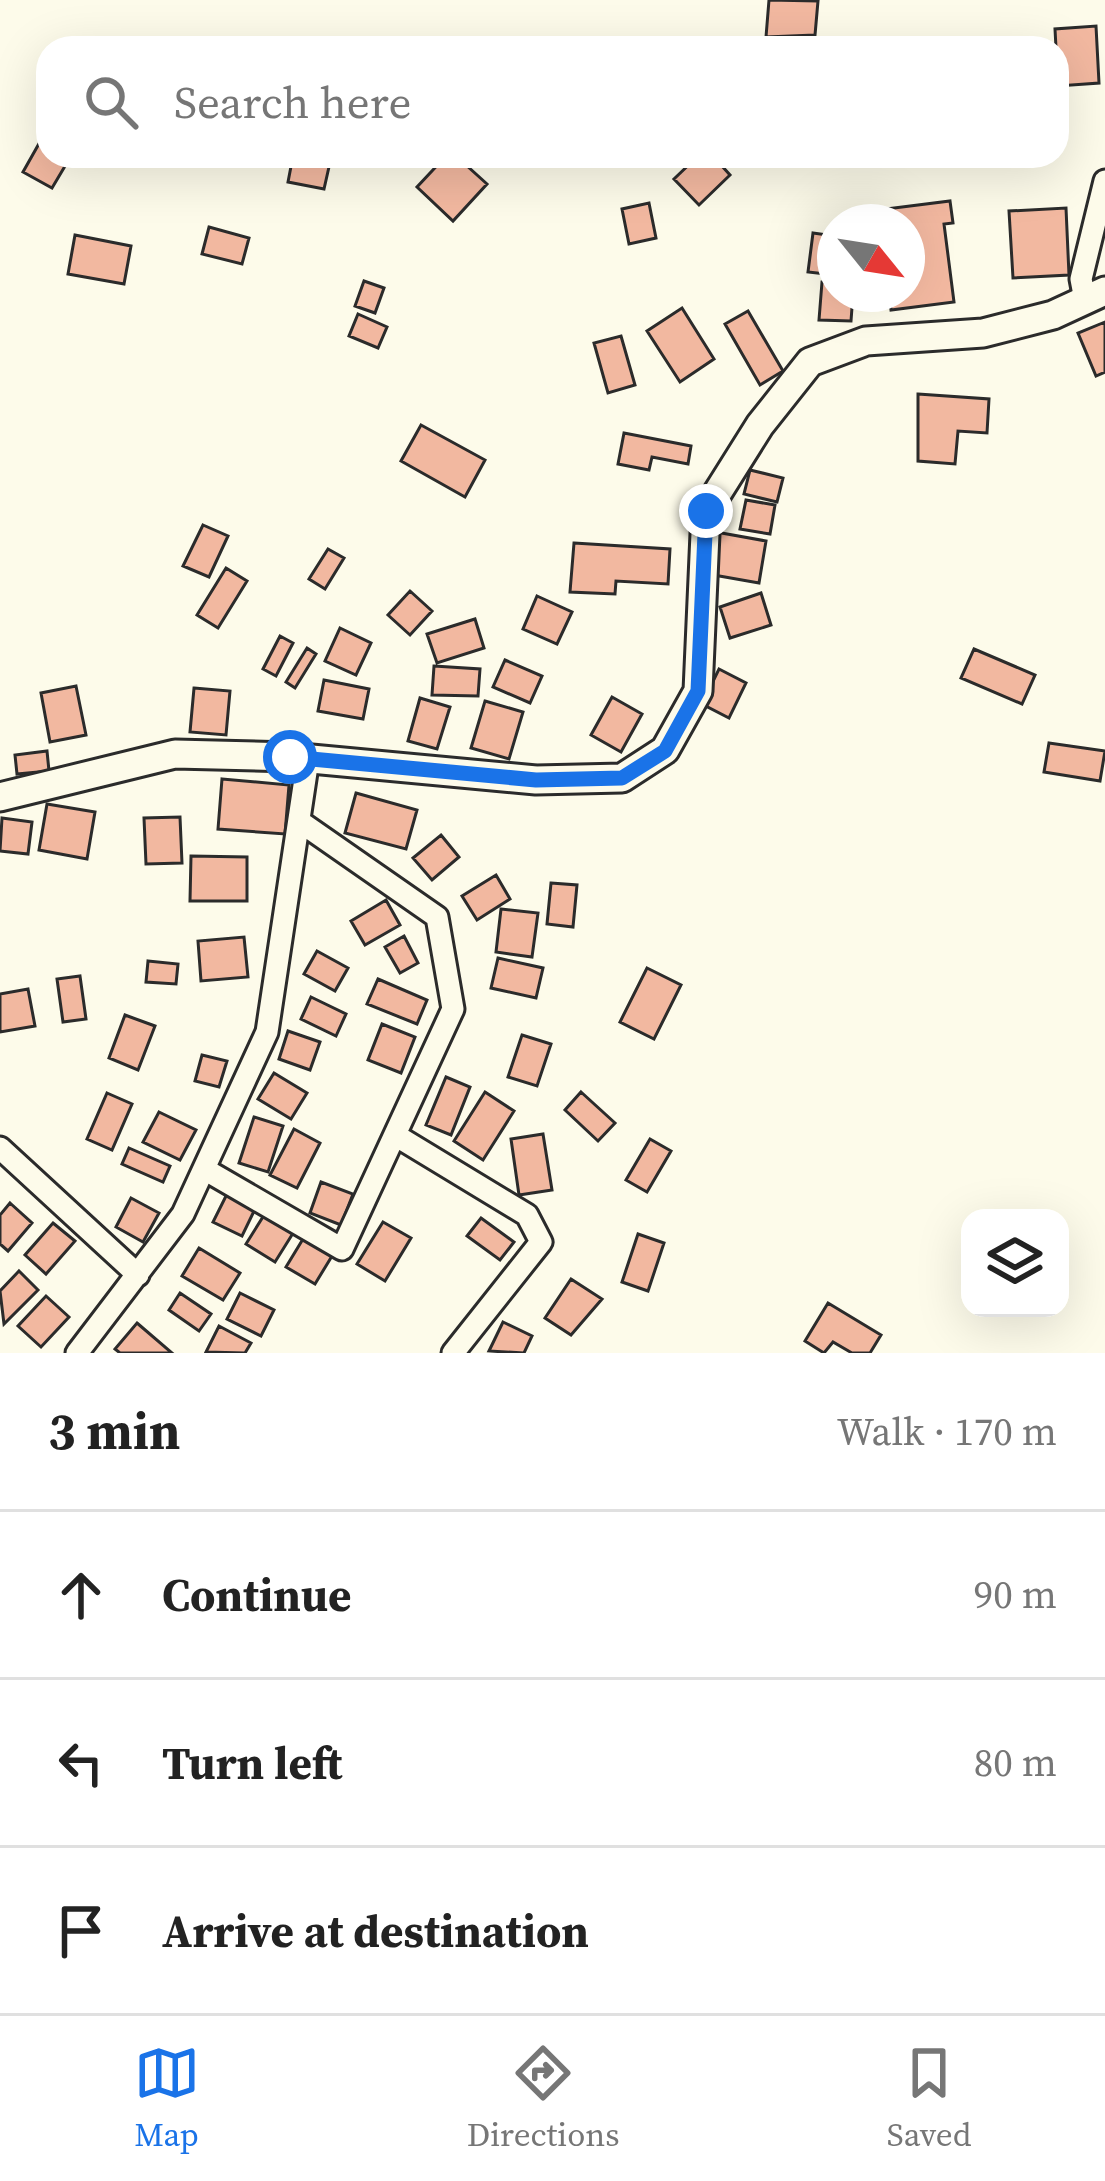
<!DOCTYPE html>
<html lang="en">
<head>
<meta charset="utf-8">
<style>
	body { margin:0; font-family:"Source Serif 4",serif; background:#f6f6f6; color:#222 }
	.controls { position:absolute; right:36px; bottom:36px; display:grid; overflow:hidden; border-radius:24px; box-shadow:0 12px 48px #0002 }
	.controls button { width:108px; height:108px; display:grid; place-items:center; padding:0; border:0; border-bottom:3px solid #e0e0e0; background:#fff; color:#222; font:60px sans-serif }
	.compass { position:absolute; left:817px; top:204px; width:108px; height:108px; border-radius:50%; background:#fff; box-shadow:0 12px 48px #0002; rotate:120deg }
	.stop { position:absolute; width:36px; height:36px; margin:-27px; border:9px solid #1a73e8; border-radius:50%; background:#fff }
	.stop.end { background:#1a73e8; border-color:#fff; box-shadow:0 3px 12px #0008 }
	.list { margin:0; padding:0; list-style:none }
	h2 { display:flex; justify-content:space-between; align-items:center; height:156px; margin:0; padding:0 48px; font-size:51px }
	h2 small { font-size:39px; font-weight:400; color:#767676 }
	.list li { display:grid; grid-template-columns:78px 1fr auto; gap:36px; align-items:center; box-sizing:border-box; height:168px; padding:0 48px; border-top:3px solid #e0e0e0 }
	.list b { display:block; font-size:45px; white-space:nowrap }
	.list em { font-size:39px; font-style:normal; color:#767676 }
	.icon { flex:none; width:66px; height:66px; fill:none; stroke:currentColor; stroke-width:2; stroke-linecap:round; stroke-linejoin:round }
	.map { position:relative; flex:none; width:1105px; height:1353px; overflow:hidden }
	.search { position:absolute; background:#fff; box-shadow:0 12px 48px #0002; left:36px; right:36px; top:36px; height:132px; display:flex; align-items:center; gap:30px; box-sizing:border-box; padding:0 42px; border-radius:36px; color:#767676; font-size:45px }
	.sheet { height:660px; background:#fff }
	nav { display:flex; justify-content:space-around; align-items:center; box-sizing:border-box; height:168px; border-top:3px solid #e0e0e0; background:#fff; font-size:33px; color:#767676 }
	nav a { display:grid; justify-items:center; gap:6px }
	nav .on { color:#1a73e8 }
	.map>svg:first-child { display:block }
	.building { fill:#f2b8a0; stroke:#2b2b2b; stroke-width:3 }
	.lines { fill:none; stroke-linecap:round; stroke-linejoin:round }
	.minor-casing { stroke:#2b2b2b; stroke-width:27 }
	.tertiary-casing { stroke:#2b2b2b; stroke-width:33 }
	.minor { stroke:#fdfbea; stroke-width:21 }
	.tertiary { stroke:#fdfbea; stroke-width:27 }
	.route { stroke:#1a73e8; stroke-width:15 }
</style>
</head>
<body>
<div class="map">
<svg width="1105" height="1353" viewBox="0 0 1105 1353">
	<rect width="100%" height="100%" fill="#fdfbea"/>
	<path class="building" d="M 769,0 L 818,1 L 815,35 L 766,37 Z
		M 1096,26 L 1099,83 L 1058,86 L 1055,29 Z
		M 45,133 L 48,156 L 71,156 L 52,188 L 23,172 Z
		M 293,156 L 331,158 L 324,189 L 288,182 Z
		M 446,156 L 456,156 L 487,184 L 453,221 L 417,187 Z
		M 698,156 L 713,156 L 730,175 L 699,205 L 674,179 Z
		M 950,201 L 953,223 L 944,224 L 954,302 L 891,310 L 889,294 L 907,294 L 907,222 L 880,222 L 878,210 Z
		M 649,203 L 656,238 L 629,244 L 622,209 Z
		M 1066,208 L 1069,275 L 1013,278 L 1009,211 Z
		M 209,227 L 249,238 L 242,264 L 202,254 Z
		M 813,233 L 835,236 L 835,275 L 808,272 Z
		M 75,235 L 131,246 L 124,284 L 68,274 Z
		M 364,281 L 384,288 L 375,313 L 355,306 Z
		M 822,282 L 835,283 L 835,294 L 853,294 L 851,321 L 819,320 Z
		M 682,308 L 714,359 L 680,382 L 647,331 Z
		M 748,311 L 783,371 L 760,385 L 725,324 Z
		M 358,314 L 387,327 L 378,348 L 349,336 Z
		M 1105,322 L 1105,372 L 1096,376 L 1078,333 Z
		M 621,336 L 635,385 L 608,393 L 594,343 Z
		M 918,394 L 989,399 L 987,433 L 958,431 L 955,464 L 918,461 Z
		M 421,425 L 485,460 L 465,497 L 401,461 Z
		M 624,433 L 691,446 L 688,464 L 652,457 L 649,470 L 618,464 Z
		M 750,470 L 783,478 L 777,502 L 744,494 Z
		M 746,500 L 775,505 L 770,534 L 740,529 Z
		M 203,525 L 228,536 L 209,577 L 183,566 Z
		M 716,532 L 766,541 L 759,583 L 708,574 Z
		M 574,543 L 670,549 L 668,584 L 616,581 L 615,594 L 570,592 Z
		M 328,549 L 344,558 L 325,589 L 309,579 Z
		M 226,568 L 247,581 L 218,628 L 197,615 Z
		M 410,591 L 432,611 L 410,635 L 388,615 Z
		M 761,593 L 771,625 L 730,638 L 720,607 Z
		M 537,596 L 572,612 L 557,644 L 523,629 Z
		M 475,619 L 484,648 L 437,663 L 427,634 Z
		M 340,628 L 371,643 L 356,675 L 325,661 Z
		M 280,636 L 293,643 L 276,676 L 263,669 Z
		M 307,648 L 316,654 L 295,688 L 286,682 Z
		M 974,649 L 1035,675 L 1022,704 L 961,678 Z
		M 505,660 L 542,676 L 530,703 L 493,687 Z
		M 434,666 L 480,669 L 478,696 L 432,695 Z
		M 719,669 L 746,683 L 729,718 L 702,704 Z
		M 324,680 L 369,689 L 363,719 L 318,711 Z
		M 76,686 L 86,735 L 50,742 L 41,693 Z
		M 194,688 L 230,691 L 226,735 L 190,732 Z
		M 612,697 L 642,714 L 621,752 L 591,735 Z
		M 420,698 L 450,707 L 437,749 L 408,741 Z
		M 485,701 L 523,712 L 509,759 L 471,748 Z
		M 1049,743 L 1105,751 L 1100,781 L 1044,772 Z
		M 47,751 L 49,771 L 17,774 L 15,755 Z
		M 222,779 L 289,785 L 285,834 L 218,829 Z
		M 356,793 L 417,810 L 406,849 L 345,833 Z
		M 47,804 L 95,812 L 87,859 L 39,850 Z
		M 180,817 L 182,863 L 146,864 L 144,818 Z
		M 2,818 L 32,822 L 28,854 L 0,851 Z
		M 441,835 L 459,857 L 432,880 L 413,858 Z
		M 191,856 L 247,857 L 247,901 L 190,901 Z
		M 496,875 L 510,899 L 477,920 L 462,896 Z
		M 551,883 L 577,885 L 573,927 L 547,924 Z
		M 386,900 L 400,925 L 365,945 L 351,921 Z
		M 501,909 L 538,913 L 532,957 L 496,952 Z
		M 404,936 L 418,963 L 400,973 L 385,947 Z
		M 244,937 L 248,977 L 201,981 L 198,941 Z
		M 317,951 L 348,968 L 335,991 L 304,974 Z
		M 498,958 L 543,968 L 536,998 L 491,988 Z
		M 148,961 L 178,964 L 176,984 L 146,982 Z
		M 647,968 L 681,985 L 654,1039 L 620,1022 Z
		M 80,976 L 86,1019 L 63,1022 L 57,979 Z
		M 378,979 L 427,1000 L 417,1024 L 367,1004 Z
		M 28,989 L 35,1026 L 0,1032 L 0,994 Z
		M 311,997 L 346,1014 L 336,1036 L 301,1019 Z
		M 125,1015 L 155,1026 L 138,1070 L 109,1058 Z
		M 382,1024 L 415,1037 L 401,1073 L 368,1060 Z
		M 288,1031 L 320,1042 L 310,1070 L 279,1059 Z
		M 522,1035 L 551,1044 L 537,1086 L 508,1077 Z
		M 202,1055 L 227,1061 L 219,1087 L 195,1081 Z
		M 274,1073 L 307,1093 L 291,1119 L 258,1099 Z
		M 446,1077 L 470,1087 L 451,1135 L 426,1125 Z
		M 485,1092 L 514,1111 L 483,1160 L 454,1141 Z
		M 581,1092 L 615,1123 L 598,1141 L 565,1110 Z
		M 107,1093 L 132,1104 L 112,1150 L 87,1139 Z
		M 159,1112 L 196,1130 L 180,1160 L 143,1142 Z
		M 254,1117 L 283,1126 L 268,1172 L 239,1163 Z
		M 294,1129 L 320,1143 L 297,1188 L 270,1175 Z
		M 543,1134 L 552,1190 L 519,1195 L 511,1139 Z
		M 650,1139 L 671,1151 L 647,1192 L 626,1180 Z
		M 129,1148 L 170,1166 L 163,1182 L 122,1164 Z
		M 321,1182 L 353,1194 L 341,1225 L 310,1213 Z
		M 228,1192 L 257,1205 L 242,1236 L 213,1222 Z
		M 131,1198 L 159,1213 L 143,1242 L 116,1227 Z
		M 10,1203 L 32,1223 L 8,1251 L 0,1244 L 0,1215 Z
		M 266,1212 L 295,1230 L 275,1262 L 246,1244 Z
		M 481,1218 L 514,1242 L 500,1260 L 467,1236 Z
		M 383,1222 L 411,1238 L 385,1281 L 357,1264 Z
		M 53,1223 L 75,1241 L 46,1274 L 25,1255 Z
		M 638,1234 L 664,1243 L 648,1291 L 622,1282 Z
		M 303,1239 L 332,1256 L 315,1284 L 286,1267 Z
		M 199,1248 L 240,1273 L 223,1300 L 182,1276 Z
		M 19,1271 L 38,1290 L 4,1324 L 0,1291 Z
		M 571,1279 L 602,1299 L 571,1335 L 545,1318 Z
		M 180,1293 L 211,1314 L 199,1331 L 169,1310 Z
		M 240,1293 L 274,1310 L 261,1336 L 227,1319 Z
		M 46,1296 L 69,1317 L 41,1347 L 18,1326 Z
		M 828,1303 L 881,1335 L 870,1353 L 852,1353 L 833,1342 L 824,1353 L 805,1341 Z
		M 503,1322 L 532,1336 L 524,1353 L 489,1351 Z
		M 137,1323 L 172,1353 L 120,1353 L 115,1349 Z
		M 219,1326 L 251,1343 L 245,1353 L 206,1352 Z"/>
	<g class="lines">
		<g class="minor-casing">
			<path id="minor" d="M 1085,300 L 1081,279 L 1105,181
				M 395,1135 L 527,1215 L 541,1242 L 453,1353
				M 0,1148 L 138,1275
				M 204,1169 L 342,1249 L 453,1009 L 437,917 L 299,821
				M 77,1353 L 183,1214 L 267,1032 L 308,759"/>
		</g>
		<g class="tertiary-casing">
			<path id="tertiary" d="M 0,797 L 175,754 L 290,757 L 536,780 L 622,778 L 665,750 L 698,691 L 706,511 L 760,425 L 810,362 L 866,341 L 983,333 L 1053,315 L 1105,291"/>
		</g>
		<use href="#minor" class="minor"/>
		<use href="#tertiary" class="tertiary"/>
	</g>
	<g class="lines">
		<path class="route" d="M 290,757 L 536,780 L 622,778 L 665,751 L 698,691 L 706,511"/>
	</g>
</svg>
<div class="controls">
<button><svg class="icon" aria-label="layers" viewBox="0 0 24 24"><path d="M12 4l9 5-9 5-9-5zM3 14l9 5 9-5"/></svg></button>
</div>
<svg class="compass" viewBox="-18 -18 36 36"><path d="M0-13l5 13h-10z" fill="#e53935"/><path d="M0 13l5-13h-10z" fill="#767676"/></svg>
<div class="stop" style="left:290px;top:757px"></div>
<div class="stop end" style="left:706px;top:511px"></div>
<div class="search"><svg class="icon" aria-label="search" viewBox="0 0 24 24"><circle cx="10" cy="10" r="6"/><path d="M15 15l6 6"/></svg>Search here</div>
</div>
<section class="sheet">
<h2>3 min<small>Walk · 170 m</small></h2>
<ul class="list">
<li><svg class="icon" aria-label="ahead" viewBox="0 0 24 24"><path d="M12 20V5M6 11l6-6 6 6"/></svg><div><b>Continue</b></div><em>90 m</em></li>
<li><svg class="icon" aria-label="left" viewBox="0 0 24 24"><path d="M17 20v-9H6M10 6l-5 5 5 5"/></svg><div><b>Turn left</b></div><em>80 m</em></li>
<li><svg class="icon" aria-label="arrive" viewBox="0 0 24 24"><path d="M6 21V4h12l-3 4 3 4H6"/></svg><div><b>Arrive at destination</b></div></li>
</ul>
</section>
<nav>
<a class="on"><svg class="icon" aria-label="map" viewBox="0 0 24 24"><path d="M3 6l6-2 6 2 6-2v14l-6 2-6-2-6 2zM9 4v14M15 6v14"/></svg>Map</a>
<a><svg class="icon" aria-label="directions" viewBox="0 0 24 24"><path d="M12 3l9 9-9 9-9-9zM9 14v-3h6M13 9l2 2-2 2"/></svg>Directions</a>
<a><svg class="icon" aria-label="saved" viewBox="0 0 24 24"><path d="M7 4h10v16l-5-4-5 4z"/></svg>Saved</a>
</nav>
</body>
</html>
